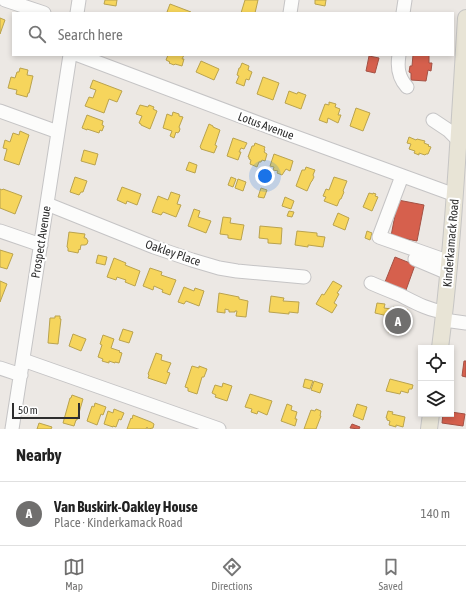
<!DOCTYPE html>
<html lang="en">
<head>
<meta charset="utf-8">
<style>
	body { margin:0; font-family:"Asap Condensed",sans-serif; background:#f2f2f2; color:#222 }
	.controls { position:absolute; right:12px; bottom:12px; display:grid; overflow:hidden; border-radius:0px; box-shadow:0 2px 6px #0003 }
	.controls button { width:36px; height:36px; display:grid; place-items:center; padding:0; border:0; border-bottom:1px solid #e0e0e0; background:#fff; color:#222; font:20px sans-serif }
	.scale { position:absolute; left:12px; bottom:10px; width:68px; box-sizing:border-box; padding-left:4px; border:2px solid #2e2e2e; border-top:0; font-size:11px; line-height:14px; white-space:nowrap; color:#2e2e2e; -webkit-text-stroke:3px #fff; paint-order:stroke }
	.you { position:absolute; left:265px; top:176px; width:14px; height:14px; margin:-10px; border:3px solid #fff; border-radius:50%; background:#1a73e8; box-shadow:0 0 0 6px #1a73e833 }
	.badge { display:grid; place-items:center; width:26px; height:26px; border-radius:50%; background:#706f6e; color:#fff; font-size:13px; font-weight:700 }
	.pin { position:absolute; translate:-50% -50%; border:2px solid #fff; box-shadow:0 1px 4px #0006 }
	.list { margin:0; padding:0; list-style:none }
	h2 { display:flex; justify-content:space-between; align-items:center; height:52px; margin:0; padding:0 16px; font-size:17px }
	h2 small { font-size:13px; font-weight:400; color:#767676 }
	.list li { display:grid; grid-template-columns:26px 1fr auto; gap:12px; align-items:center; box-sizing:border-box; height:64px; padding:0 16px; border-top:1px solid #e0e0e0 }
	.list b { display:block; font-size:15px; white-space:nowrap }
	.list p { margin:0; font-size:13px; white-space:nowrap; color:#767676 }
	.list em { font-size:13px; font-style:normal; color:#767676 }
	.icon { flex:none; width:22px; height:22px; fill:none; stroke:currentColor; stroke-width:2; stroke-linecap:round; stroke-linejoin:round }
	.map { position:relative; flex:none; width:466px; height:429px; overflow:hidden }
	.search { position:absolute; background:#fff; box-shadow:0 2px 6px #0003; left:12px; right:12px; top:12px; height:44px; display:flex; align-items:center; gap:10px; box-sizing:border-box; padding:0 14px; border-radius:0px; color:#767676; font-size:15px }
	.sheet { height:116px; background:#fff }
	nav { display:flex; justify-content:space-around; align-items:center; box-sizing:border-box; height:56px; border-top:1px solid #e0e0e0; background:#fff; font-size:11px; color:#767676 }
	nav a { display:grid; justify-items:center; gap:2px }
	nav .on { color:#706f6e }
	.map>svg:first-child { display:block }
	.homes { fill:#f6d55c; stroke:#baa34e }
	.shops { fill:#d6604d; stroke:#a45144 }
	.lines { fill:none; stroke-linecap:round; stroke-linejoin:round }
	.minor-casing { stroke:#c5c4c5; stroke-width:15 }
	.major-casing { stroke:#c6c5c4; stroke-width:18 }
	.minor { stroke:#fcfcfb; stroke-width:13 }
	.major { stroke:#e8e4d6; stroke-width:16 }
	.labels { text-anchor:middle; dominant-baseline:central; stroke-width:4; stroke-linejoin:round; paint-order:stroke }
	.street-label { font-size:12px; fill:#2e2e2e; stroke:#fff }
</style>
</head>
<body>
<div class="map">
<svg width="466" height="429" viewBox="0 0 466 429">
	<rect width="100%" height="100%" fill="#ece8e4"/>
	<path class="homes" d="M 105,0 L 117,0 L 116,6 L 104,4 Z
		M 245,0 L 258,0 L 255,13 L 241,13 Z
		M 315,0 L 326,0 L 325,6 L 315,4 Z
		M 170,4 L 191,12 L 190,13 L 170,13 L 167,12 Z
		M 0,18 L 5,20 L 0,34 Z
		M 168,55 L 184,55 L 182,59 L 184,59 L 182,66 L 175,64 L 174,65 L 169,63 L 170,62 L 166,60 Z
		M 201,61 L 219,69 L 214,80 L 196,72 Z
		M 242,63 L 249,66 L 248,70 L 252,72 L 249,80 L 246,79 L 244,86 L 236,83 L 239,76 L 237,75 L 239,68 L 240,68 Z
		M 20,68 L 28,70 L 27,75 L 33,76 L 29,93 L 28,93 L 27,97 L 16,94 L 17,90 L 8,88 L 11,77 L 15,78 L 17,72 L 19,72 Z
		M 263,77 L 279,83 L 273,100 L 257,94 Z
		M 93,80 L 122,91 L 117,102 L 109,99 L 104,113 L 85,106 L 89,97 L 93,98 L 96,90 L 90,88 Z
		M 289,91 L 297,94 L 298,92 L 306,95 L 301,109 L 285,103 Z
		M 329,102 L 336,104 L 335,107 L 340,109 L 338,115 L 341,115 L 338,123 L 328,118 L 327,123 L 319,120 L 325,104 L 329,105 Z
		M 140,105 L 148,107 L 149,105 L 154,107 L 153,109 L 157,111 L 150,129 L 141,125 L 141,124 L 139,123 L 142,116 L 136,114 Z
		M 356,108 L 370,113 L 363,131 L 350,126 Z
		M 173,112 L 179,114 L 179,116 L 183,117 L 179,127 L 180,129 L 179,132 L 177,133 L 176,132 L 174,138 L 170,136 L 172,131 L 163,128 L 167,114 L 172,116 Z
		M 87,115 L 103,121 L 102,125 L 104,126 L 102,131 L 100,130 L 99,133 L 87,129 L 87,130 L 82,128 Z
		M 209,124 L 213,126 L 213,127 L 220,130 L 215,145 L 217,146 L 214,153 L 201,149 L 201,148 L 200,147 Z
		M 20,131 L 29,135 L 19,165 L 4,160 L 7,149 L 3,148 L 5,140 L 10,142 L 13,133 L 19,135 Z
		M 409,137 L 416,140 L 417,139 L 425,141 L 424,143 L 429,145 L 428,146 L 431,147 L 428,154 L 426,154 L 425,155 L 419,153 L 419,155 L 414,153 L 415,151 L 409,149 L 411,144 L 407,143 Z
		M 233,138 L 247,143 L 244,149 L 241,148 L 239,152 L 241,152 L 238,160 L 227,156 Z
		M 255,143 L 265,147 L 264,149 L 265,150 L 264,152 L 267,154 L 265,161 L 262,160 L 261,162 L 259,162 L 257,167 L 250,164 L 251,160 L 249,159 L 249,157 L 248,157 L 252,146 L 254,146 Z
		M 84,150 L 98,154 L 95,165 L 81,161 Z
		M 274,154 L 293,161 L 290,171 L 286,169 L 282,175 L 277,173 L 278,171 L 273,170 L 274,167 L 270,166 Z
		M 189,162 L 197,165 L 195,173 L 186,170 Z
		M 306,167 L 315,170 L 313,175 L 314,177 L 312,181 L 311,182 L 307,191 L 296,186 L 302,170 L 305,170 Z
		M 75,177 L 87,181 L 83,192 L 81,192 L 79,195 L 70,192 Z
		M 231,177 L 236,179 L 233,187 L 228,185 Z
		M 334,177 L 347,181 L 343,191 L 344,192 L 341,199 L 340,199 L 337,206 L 324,201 L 326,197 L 323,196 L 326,189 L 329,190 Z
		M 238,179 L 246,182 L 243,191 L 235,188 Z
		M 122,187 L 141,194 L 137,205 L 127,201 L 126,204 L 117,200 Z
		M 261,188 L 267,190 L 264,198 L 258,197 Z
		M 0,189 L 2,190 L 3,189 L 22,196 L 15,214 L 0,208 Z
		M 171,192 L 180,195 L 177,204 L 181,205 L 176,217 L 163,212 L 161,215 L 152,212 L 158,196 L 168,200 Z
		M 369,193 L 373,194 L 373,193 L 376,194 L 375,196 L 378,197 L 372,211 L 363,207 Z
		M 285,197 L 294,201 L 291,209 L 282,206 Z
		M 194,209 L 200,211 L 198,217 L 211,221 L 206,233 L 188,226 Z
		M 289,211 L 294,212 L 292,217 L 287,216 Z
		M 338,213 L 349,218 L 345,230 L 333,225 Z
		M 223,217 L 231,218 L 230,223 L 244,225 L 241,240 L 228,238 L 228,235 L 220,234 Z
		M 260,226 L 282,228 L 281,244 L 268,243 L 268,239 L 259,238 Z
		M 297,231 L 317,233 L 317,236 L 325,237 L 323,247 L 308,245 L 308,247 L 295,245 Z
		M 367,231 L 372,233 L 370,240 L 365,238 Z
		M 69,232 L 85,234 L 84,238 L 86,238 L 88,241 L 87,244 L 85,245 L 81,245 L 80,250 L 79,249 L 78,253 L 68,251 L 68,248 L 67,247 Z
		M 0,250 L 13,254 L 7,269 L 0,267 Z
		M 98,255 L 107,257 L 105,265 L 96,263 Z
		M 114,258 L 126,263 L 125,265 L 140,271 L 135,286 L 125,282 L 126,280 L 117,277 L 116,280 L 107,277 Z
		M 150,268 L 162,272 L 161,275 L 176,280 L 170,295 L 162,292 L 163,290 L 154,286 L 153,290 L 143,286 Z
		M 0,281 L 7,284 L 0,302 Z
		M 333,281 L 342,286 L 337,293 L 339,294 L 334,303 L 337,305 L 332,313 L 316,304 L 322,294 L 324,295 Z
		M 184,287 L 194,291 L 195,288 L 204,291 L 199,306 L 186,301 L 184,304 L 178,302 Z
		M 219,293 L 239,297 L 239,299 L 248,301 L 246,317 L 236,316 L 237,311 L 235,311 L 235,312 L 229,312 L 229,310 L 225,309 L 225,313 L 217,312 Z
		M 271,296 L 284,298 L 283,301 L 299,302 L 298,313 L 289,312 L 289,314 L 269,312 Z
		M 377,303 L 385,304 L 384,308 L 391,309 L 391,310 L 392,310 L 393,307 L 408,310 L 404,328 L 398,326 L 396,334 L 388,332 L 392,315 L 388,315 L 388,316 L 375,313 Z
		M 55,316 L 60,316 L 60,319 L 61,319 L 58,344 L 48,343 L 50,318 L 55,318 Z
		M 123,329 L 133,332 L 129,343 L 119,340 Z
		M 73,334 L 86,339 L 81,351 L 69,346 Z
		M 103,335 L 114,339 L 111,348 L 120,351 L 119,352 L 122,353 L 119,363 L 115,362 L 115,363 L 109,361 L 109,363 L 102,361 L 103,359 L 98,357 L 102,345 L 100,344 Z
		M 156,353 L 162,355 L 161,360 L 171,363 L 167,372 L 170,373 L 166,384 L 148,378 L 149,375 L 148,374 Z
		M 192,366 L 199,368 L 199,366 L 207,369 L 204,377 L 202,377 L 197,394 L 188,391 L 188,388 L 185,387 Z
		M 305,379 L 313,381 L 310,389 L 303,387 Z
		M 390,379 L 413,385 L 412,389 L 409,389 L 408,393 L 401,391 L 400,394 L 386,391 Z
		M 314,381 L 323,384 L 320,393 L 311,390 Z
		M 223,383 L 232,386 L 227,401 L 215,397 L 216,395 L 212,393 L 215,385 L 222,387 Z
		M 250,394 L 272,401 L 267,415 L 258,411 L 257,414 L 251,412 L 252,409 L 245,407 Z
		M 72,395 L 83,399 L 77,420 L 76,420 L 74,426 L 63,423 L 70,398 L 71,398 Z
		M 95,403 L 106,407 L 103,415 L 101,414 L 97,425 L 87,421 L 92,406 L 94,407 Z
		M 287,404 L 292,406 L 291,410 L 297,412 L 295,419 L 297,419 L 295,426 L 281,421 Z
		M 357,404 L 367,407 L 363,420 L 353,416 Z
		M 114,409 L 124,413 L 121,420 L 119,419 L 116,427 L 113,426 L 113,427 L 104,424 L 108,411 L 113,413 Z
		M 316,409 L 321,411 L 320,416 L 321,416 L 316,429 L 304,429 L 311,410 L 315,411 Z
		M 388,411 L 393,412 L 392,414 L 405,417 L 403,427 L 396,425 L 396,427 L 389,425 L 390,421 L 387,420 L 387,418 L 386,418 Z
		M 133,415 L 151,422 L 154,424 L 153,428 L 148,429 L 147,427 L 146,429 L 127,429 L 131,418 L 132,419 Z
		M 39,423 L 52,427 L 51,429 L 37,429 Z"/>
	<path class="shops" d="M 413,55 L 429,55 L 429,63 L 432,63 L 431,71 L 428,70 L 426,81 L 411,80 L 411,73 L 409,72 L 410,66 L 412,66 Z
		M 369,56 L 379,58 L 375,73 L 366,71 Z
		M 398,200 L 424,205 L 417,241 L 391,236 Z
		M 395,257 L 415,265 L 406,290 L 385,282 Z
		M 464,361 L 466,361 L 466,377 L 462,376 Z
		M 451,412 L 465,414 L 463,426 L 442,423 L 443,414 L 451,414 Z
		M 352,424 L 360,427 L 359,429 L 350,428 Z"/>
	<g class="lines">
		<g class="minor-casing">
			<path id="minor" d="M 5,0 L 44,13
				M 77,13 L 79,0
				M 290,13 L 292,0
				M 403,13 L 405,0
				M 78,55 L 277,130 L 455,195
				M 399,55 C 397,67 398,77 407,87
				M 0,111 L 58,132
				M 433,120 L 448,130 L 459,141
				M 402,176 L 379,237 L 450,262
				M 47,204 L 154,247 L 192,260 L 219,268 L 237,271 L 304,277
				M 0,231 L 41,245
				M 415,259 L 448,273
				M 371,283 C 380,287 390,291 400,295 C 414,302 428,310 444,312
				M 444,320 L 466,323
				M 23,360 L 219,429
				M 0,368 L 21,375
				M 12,429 L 70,55"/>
		</g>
		<g class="major-casing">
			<path id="major" d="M 440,348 C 454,239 459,128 466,18
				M 429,429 L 431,414"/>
		</g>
		<use href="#minor" class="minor"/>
		<use href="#major" class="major"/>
	</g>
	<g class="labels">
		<g class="street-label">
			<text transform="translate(266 126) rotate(20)">Lotus Avenue</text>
			<text transform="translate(41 242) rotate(-81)">Prospect Avenue</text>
			<text transform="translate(451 243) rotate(-85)">Kinderkamack Road</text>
			<text transform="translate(173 253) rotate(19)">Oakley Place</text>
		</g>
	</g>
</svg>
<div class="controls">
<button><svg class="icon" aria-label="locate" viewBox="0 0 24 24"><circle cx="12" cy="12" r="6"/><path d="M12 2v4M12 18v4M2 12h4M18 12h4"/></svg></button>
<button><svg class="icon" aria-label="layers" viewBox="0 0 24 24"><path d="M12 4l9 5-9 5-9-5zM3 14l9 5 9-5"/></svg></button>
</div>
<div class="scale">50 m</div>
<div class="you"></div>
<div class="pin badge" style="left:398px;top:321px">A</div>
<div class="search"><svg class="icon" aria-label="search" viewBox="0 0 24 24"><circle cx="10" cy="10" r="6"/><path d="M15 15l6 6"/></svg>Search here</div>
</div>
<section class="sheet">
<h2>Nearby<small></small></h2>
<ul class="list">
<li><span class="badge">A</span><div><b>Van Buskirk-Oakley House</b><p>Place · Kinderkamack Road</p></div><em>140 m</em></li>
</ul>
</section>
<nav>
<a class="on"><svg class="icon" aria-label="map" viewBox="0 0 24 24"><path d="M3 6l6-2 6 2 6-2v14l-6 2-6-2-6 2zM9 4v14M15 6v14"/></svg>Map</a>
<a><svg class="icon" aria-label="directions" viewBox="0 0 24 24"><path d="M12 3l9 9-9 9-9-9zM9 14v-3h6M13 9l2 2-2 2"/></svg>Directions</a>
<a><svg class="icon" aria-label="saved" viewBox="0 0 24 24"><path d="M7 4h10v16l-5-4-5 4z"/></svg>Saved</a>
</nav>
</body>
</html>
